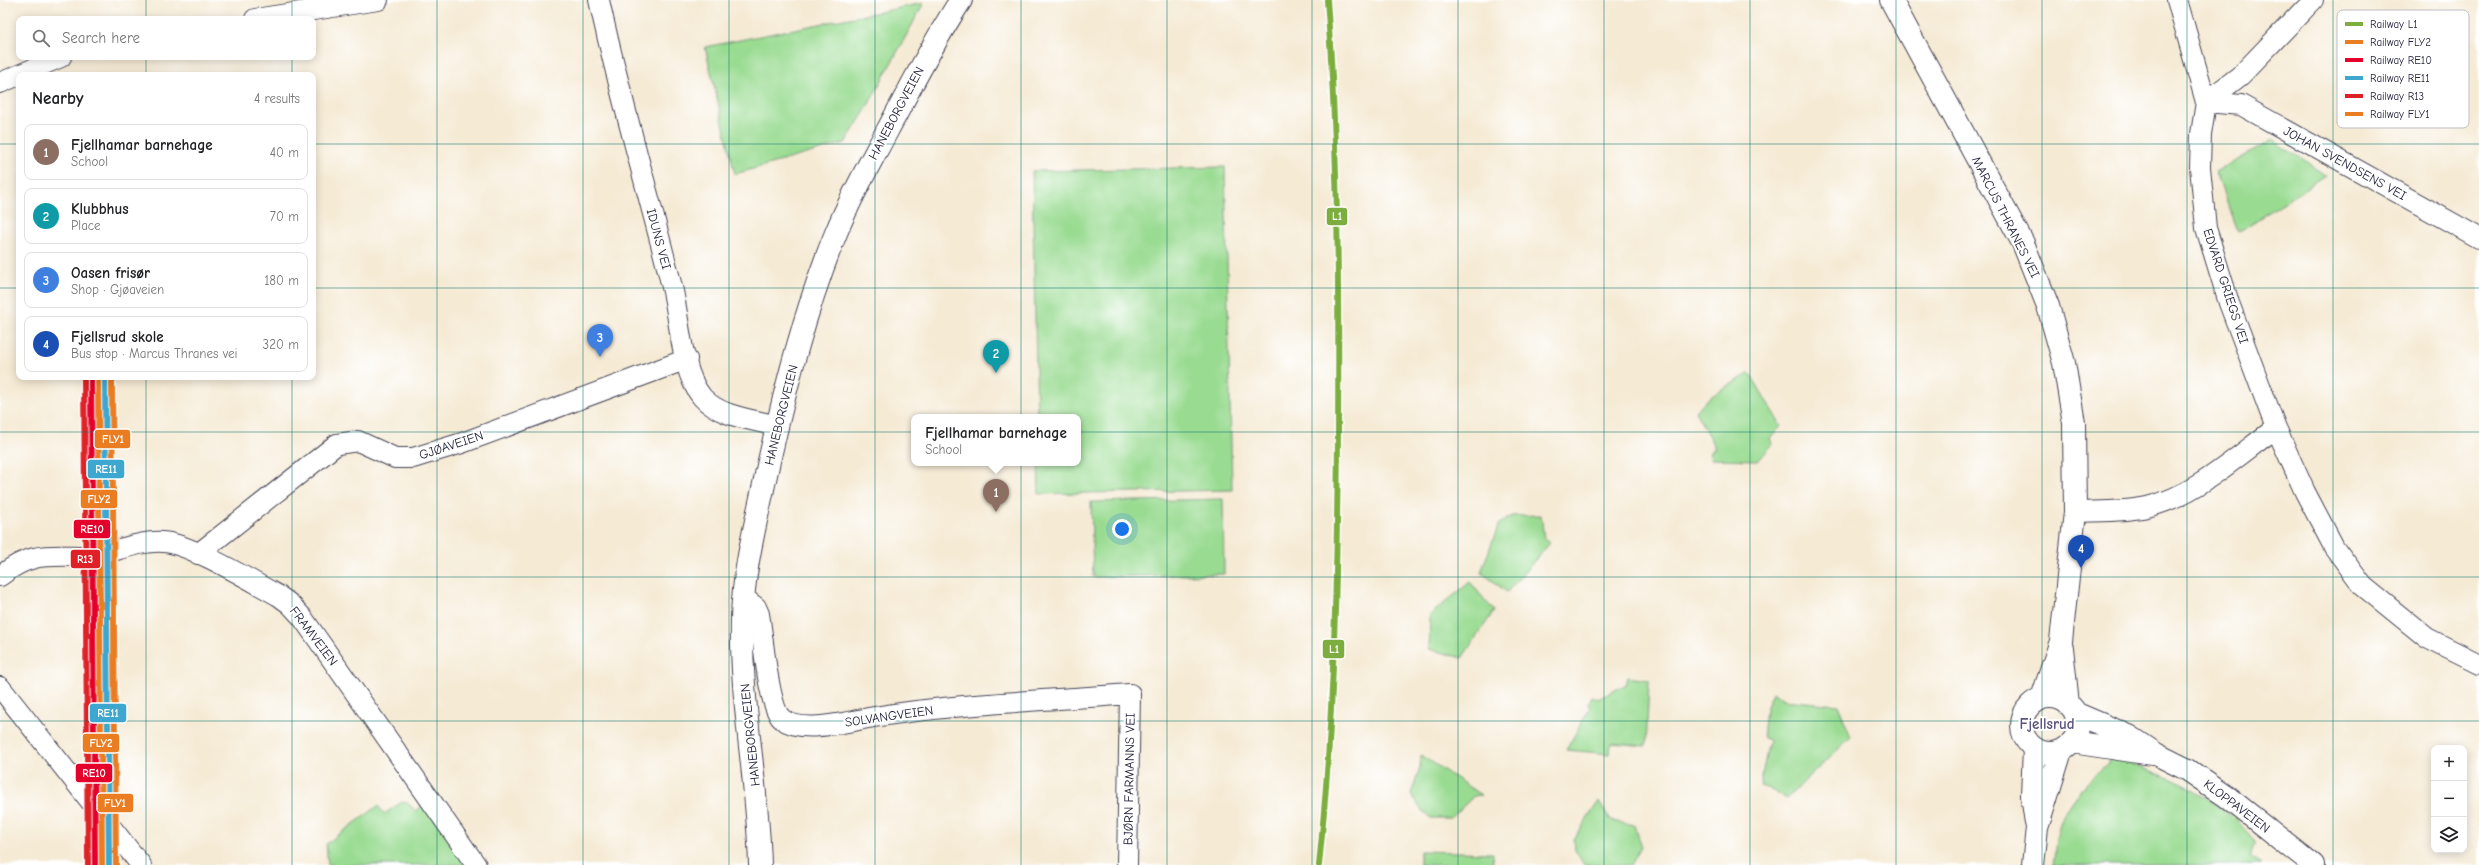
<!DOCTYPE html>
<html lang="en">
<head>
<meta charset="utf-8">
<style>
	body { margin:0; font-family:"Comic Neue",sans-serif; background:#f6f6f6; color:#202124 }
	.controls { position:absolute; right:12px; bottom:12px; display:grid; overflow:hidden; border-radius:8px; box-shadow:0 2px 10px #0003 }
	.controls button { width:36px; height:36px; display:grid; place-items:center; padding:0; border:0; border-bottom:1px solid #e0e0e0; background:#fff; color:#202124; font:20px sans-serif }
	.you { position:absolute; left:1122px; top:529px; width:14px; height:14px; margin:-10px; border:3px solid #fff; border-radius:50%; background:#1a73e8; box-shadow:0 0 0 6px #1a73e833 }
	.badge { display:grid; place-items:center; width:26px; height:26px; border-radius:50%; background:#1a73e8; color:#fff; font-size:13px; font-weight:700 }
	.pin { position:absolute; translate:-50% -33px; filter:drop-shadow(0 1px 2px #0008) }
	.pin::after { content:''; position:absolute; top:21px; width:14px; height:12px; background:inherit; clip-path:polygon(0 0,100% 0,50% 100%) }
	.popup { position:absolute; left:911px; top:414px; width:170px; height:52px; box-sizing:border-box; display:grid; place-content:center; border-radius:8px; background:#fff; filter:drop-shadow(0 1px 3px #0005); font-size:13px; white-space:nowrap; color:#757577 }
	.popup b { font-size:15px; color:#202124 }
	.popup::after { content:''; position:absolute; left:50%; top:100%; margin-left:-8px; border:8px solid transparent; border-top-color:#fff }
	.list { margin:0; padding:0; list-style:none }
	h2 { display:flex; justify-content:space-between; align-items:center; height:52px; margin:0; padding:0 16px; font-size:17px }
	h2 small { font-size:13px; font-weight:400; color:#757577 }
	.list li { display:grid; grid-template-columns:26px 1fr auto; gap:12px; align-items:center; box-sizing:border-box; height:56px; margin:0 8px 8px; padding:0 8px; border:1px solid #e0e0e0; border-radius:8px }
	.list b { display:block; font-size:15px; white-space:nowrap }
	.list p { margin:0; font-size:13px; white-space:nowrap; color:#757577 }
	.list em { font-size:13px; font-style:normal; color:#757577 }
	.icon { flex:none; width:22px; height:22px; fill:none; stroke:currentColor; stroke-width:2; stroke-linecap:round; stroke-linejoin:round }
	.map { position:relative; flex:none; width:2479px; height:865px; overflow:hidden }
	.search { position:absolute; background:#fff; box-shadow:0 2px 10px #0003; left:16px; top:16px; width:300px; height:44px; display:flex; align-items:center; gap:10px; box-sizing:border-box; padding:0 14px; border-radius:8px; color:#757577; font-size:15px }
	.panel { position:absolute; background:#fff; box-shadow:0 2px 10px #0003; left:16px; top:72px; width:300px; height:308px; border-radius:8px }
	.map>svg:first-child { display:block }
	.green { fill:#9adb92; stroke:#5e7e66 }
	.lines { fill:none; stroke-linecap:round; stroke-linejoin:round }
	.minor-casing { stroke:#424052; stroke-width:22 }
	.tertiary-casing { stroke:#424052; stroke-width:24 }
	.secondary-casing { stroke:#424052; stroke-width:24 }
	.minor { stroke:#fff; stroke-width:20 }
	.tertiary { stroke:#fff; stroke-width:22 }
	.secondary { stroke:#fff; stroke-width:22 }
	.rail-1-casing { stroke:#fff; stroke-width:9 }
	.rail-2-casing { stroke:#fff; stroke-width:9 }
	.rail-3-casing { stroke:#fff; stroke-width:9 }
	.rail-4-casing { stroke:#fff; stroke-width:9 }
	.rail-5-casing { stroke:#fff; stroke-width:9 }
	.rail-6-casing { stroke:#fff; stroke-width:9 }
	.rail-1 { stroke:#7dad3e; stroke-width:6 }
	.rail-2 { stroke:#ea7d21; stroke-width:6 }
	.rail-3 { stroke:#e4002b; stroke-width:6 }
	.rail-4 { stroke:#3da7d0; stroke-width:6 }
	.rail-5 { stroke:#df2027; stroke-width:6 }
	.rail-6 { stroke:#ea7d21; stroke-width:6 }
	.grid { fill:none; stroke:#0f766e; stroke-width:1; stroke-opacity:0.55 }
	.labels { text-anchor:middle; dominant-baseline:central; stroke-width:4; stroke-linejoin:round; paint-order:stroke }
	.street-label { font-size:13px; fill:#22223b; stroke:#fff }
	.quarter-label { font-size:15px; font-weight:bold; fill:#5c537b; stroke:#fff }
	.key { fill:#fff; stroke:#bdbdc4; stroke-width:1 }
	.key-label { font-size:11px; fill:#22223b }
	.line-badge { stroke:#fff; stroke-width:1.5 }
	.badge-label { font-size:11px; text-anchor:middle; font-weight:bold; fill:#fff }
</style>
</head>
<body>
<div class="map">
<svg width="2479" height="865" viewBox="0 0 2479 865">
	<rect width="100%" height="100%" fill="#fff"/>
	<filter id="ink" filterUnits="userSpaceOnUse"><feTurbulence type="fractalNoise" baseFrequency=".025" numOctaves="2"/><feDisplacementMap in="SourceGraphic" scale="8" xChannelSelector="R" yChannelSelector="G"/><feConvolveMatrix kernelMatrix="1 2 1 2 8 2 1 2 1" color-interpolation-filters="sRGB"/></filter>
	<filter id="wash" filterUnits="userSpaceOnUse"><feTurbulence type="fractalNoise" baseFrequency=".012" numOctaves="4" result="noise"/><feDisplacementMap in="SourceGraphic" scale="16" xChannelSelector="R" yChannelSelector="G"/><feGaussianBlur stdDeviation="0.9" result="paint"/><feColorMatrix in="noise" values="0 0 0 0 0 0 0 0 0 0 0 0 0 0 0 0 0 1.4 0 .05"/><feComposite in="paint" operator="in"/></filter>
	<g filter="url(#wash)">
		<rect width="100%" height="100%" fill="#f5ead4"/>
		<path class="green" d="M 924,3 L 865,111 L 845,143 L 735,174 L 705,47 Z
			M 2273,140 L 2326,175 L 2238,232 L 2216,172 Z
			M 1225,167 L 1232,490 L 1039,494 L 1038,463 L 1078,463 L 1078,417 L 1037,417 L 1032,171 Z
			M 1750,373 L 1781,426 L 1770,439 L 1773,444 L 1759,460 L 1710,459 L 1711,451 L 1715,448 L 1695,411 L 1710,397 Z
			M 1223,499 L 1224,574 L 1093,577 L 1091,502 Z
			M 1541,515 L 1544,539 L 1550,543 L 1507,592 L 1481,572 L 1499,524 L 1512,516 Z
			M 1470,582 L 1494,611 L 1462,658 L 1429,649 L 1430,615 Z
			M 1627,677 L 1649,680 L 1646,746 L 1611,743 L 1610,754 L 1566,750 L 1590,708 L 1588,704 L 1592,696 L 1598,699 L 1625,685 Z
			M 1773,692 L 1783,700 L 1838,705 L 1851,737 L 1786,799 L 1774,790 L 1760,786 L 1769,740 L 1763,738 L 1766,709 Z
			M 1421,755 L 1481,795 L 1474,796 L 1451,818 L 1431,818 L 1422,811 L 1411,794 L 1420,767 Z
			M 2112,759 C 2155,770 2196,787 2231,815 C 2240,823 2248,834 2256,842 L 2250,857 L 2261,865 L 2053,865 C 2055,854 2055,842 2058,831 C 2064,801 2091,779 2112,759 Z
			M 1599,801 L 1611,821 L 1634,825 L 1641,847 L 1631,865 L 1584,865 L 1575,850 L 1574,839 Z
			M 402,802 L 408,803 L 415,811 L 425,803 L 468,865 L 328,865 L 326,844 L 378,806 L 384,814 Z
			M 1420,851 L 1493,853 L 1492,865 L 1420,865 Z"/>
	</g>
	<g filter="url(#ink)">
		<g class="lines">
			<g class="minor-casing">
				<path id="minor" d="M 599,0 C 620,97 648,191 672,287 C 680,319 681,372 702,397 C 719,417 755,420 778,426
					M 2177,0 L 2206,102 L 2201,134 L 2200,167 L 2206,228 L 2229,303 L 2276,428 L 2305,492 L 2334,547 L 2363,586 L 2427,638 L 2479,664
					M 255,19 L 378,0
					M 0,83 L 61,57
					M 2206,102 L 2241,105 L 2479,238
					M 2206,102 L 2241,75 L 2313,0
					M 2075,512 C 2099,511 2124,512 2147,507 C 2195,496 2237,456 2276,428
					M 198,554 L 337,444 L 358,441 L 395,458 L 413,458 L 462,443 L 687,359
					M 0,576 C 31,552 46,556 82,556 C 109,556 136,540 163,542 C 189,543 253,582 279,596 L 290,604 L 302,617 L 476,865
					M 744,598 L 756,607 L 759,614 C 763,635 768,707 782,719 C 803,735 850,721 874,717 C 958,703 1045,701 1130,694 L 1127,865
					M 0,687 L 141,865"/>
			</g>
			<g class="tertiary-casing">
				<path id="tertiary" d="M 760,865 C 758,783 740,701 742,619 C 743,569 757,519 767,470 C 785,390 805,309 836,233 C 850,198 869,165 887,131 C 911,87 933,42 961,0"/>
			</g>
			<g class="secondary-casing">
				<path id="secondary" d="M 1891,0 L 2023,243 L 2048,306 L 2064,363 L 2074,423 L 2075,512 L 2061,641 L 2042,698
					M 2062,648 L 2068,704
					M2022 725a28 28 0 1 1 56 0a28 28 0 1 1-56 0Z
					M 2075,713 L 2129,736 L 2156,754 L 2188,770 L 2226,796 L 2313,865
					M 2072,742 L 2152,754
					M 2034,748 L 2032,796 L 2036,823
					M 2033,865 L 2037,828 L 2061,751"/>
			</g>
			<use href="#minor" class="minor"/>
			<use href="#tertiary" class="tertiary"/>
			<use href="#secondary" class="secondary"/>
			<g class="rail-1-casing">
				<path id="rail-1" d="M 1319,865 C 1334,720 1337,576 1338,431 C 1339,287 1338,143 1327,0"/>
			</g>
			<g class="rail-2-casing">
				<path id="rail-2" d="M 98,377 L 102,865"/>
			</g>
			<g class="rail-3-casing">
				<path id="rail-3" d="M 91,377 L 95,865"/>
			</g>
			<g class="rail-4-casing">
				<path id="rail-4" d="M 105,377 L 109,865"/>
			</g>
			<g class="rail-5-casing">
				<path id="rail-5" d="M 84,377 L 88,865"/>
			</g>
			<g class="rail-6-casing">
				<path id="rail-6" d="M 112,377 L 116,865"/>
			</g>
			<use href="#rail-1" class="rail-1"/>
			<use href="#rail-2" class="rail-2"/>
			<use href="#rail-3" class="rail-3"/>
			<use href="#rail-4" class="rail-4"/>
			<use href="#rail-5" class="rail-5"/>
			<use href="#rail-6" class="rail-6"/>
		</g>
	</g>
	<path class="grid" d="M 146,0 L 146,19M 292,0 L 292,19M 437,0 L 437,865M 583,0 L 583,865M 729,0 L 729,865M 875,0 L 875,865M 1021,0 L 1021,865M 1167,0 L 1167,865M 1312,0 L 1312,865M 1458,0 L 1458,865M 1604,0 L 1604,865M 1750,0 L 1750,865M 1896,0 L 1896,865M 2042,0 L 2042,865M 2187,0 L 2187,865M 2333,0 L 2333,865M 146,57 L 146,75M 292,57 L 292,75M 0,144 L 19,144M 313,144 L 2479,144M 0,288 L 19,288M 313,288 L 2479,288M 146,377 L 146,865M 292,377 L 292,865M 0,432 L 2479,432M 0,577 L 2479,577M 0,721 L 2479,721"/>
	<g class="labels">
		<g class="street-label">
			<text transform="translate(896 113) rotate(-62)">HANEBORGVEIEN</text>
			<text transform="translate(2345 163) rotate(29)">JOHAN SVENDSENS VEI</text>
			<text transform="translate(2006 217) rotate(63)">MARCUS THRANES VEI</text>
			<text transform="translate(659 239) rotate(75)">IDUNS VEI</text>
			<text transform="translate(2226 286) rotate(72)">EDVARD GRIEGS VEI</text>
			<text transform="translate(781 415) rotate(-76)">HANEBORGVEIEN</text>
			<text transform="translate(451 445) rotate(-18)">GJØAVEIEN</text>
			<text transform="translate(314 636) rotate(53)">FRAMVEIEN</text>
			<text transform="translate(889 716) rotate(-8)">SOLVANGVEIEN</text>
			<text transform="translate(750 735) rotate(-96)">HANEBORGVEIEN</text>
			<text transform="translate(1129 779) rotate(-89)">BJØRN FARMANNS VEI</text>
			<text transform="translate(2237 806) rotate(37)">KLOPPAVEIEN</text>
		</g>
		<g class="quarter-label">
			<text x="2047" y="724">Fjellsrud</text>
		</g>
	</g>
	<rect x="2337" y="10" width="132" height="118" rx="6" class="key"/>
	<rect x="2345" y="22" width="18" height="4" fill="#7dad3e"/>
	<rect x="2345" y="40" width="18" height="4" fill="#ea7d21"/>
	<rect x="2345" y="58" width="18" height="4" fill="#e4002b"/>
	<rect x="2345" y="76" width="18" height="4" fill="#3da7d0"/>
	<rect x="2345" y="94" width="18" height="4" fill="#df2027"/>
	<rect x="2345" y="112" width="18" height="4" fill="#ea7d21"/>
	<g class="key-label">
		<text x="2370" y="28">Railway L1</text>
		<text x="2370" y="46">Railway FLY2</text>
		<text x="2370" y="64">Railway RE10</text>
		<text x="2370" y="82">Railway RE11</text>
		<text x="2370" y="100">Railway R13</text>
		<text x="2370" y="118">Railway FLY1</text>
	</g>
	<g class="line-badge">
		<rect x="1326" y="207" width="22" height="19" rx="4" fill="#7dad3e"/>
		<rect x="94" y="429" width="37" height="20" rx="4" fill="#ea7d21"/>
		<rect x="87" y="459" width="38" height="20" rx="4" fill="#3da7d0"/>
		<rect x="80" y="489" width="38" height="20" rx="4" fill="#ea7d21"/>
		<rect x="73" y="519" width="38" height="20" rx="4" fill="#e4002b"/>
		<rect x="70" y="549" width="31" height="20" rx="4" fill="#df2027"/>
		<rect x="1322" y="639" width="23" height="20" rx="4" fill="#7dad3e"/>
		<rect x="89" y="703" width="38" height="20" rx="4" fill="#3da7d0"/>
		<rect x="82" y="733" width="38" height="20" rx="4" fill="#ea7d21"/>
		<rect x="75" y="763" width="38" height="20" rx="4" fill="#e4002b"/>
		<rect x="97" y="793" width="37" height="20" rx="4" fill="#ea7d21"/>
	</g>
	<g class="badge-label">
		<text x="1337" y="220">L1</text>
		<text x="113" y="443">FLY1</text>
		<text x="106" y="473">RE11</text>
		<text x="99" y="503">FLY2</text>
		<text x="92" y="533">RE10</text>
		<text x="85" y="563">R13</text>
		<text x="1334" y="653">L1</text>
		<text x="108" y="717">RE11</text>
		<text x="101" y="747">FLY2</text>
		<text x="94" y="777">RE10</text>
		<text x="115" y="807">FLY1</text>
	</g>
</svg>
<div class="controls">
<button>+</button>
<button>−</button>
<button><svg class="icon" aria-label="layers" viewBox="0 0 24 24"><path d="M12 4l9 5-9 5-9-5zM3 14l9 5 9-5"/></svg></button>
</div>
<div class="you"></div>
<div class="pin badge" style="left:996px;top:512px;background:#8d6e63">1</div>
<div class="popup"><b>Fjellhamar barnehage</b>School</div>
<div class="pin badge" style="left:996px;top:373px;background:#0f9aa8">2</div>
<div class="pin badge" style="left:600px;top:357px;background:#3f7fe0">3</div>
<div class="pin badge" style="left:2081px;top:568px;background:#1a4fb4">4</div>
<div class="search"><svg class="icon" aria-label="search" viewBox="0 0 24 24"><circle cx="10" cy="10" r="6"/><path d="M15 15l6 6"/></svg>Search here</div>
<section class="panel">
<h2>Nearby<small>4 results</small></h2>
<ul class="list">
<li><span class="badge" style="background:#8d6e63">1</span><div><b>Fjellhamar barnehage</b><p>School</p></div><em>40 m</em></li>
<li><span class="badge" style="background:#0f9aa8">2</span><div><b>Klubbhus</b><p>Place</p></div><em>70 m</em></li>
<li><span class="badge" style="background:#3f7fe0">3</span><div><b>Oasen frisør</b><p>Shop · Gjøaveien</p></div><em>180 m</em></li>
<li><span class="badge" style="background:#1a4fb4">4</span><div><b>Fjellsrud skole</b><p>Bus stop · Marcus Thranes vei</p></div><em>320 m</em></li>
</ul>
</section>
</div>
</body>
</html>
